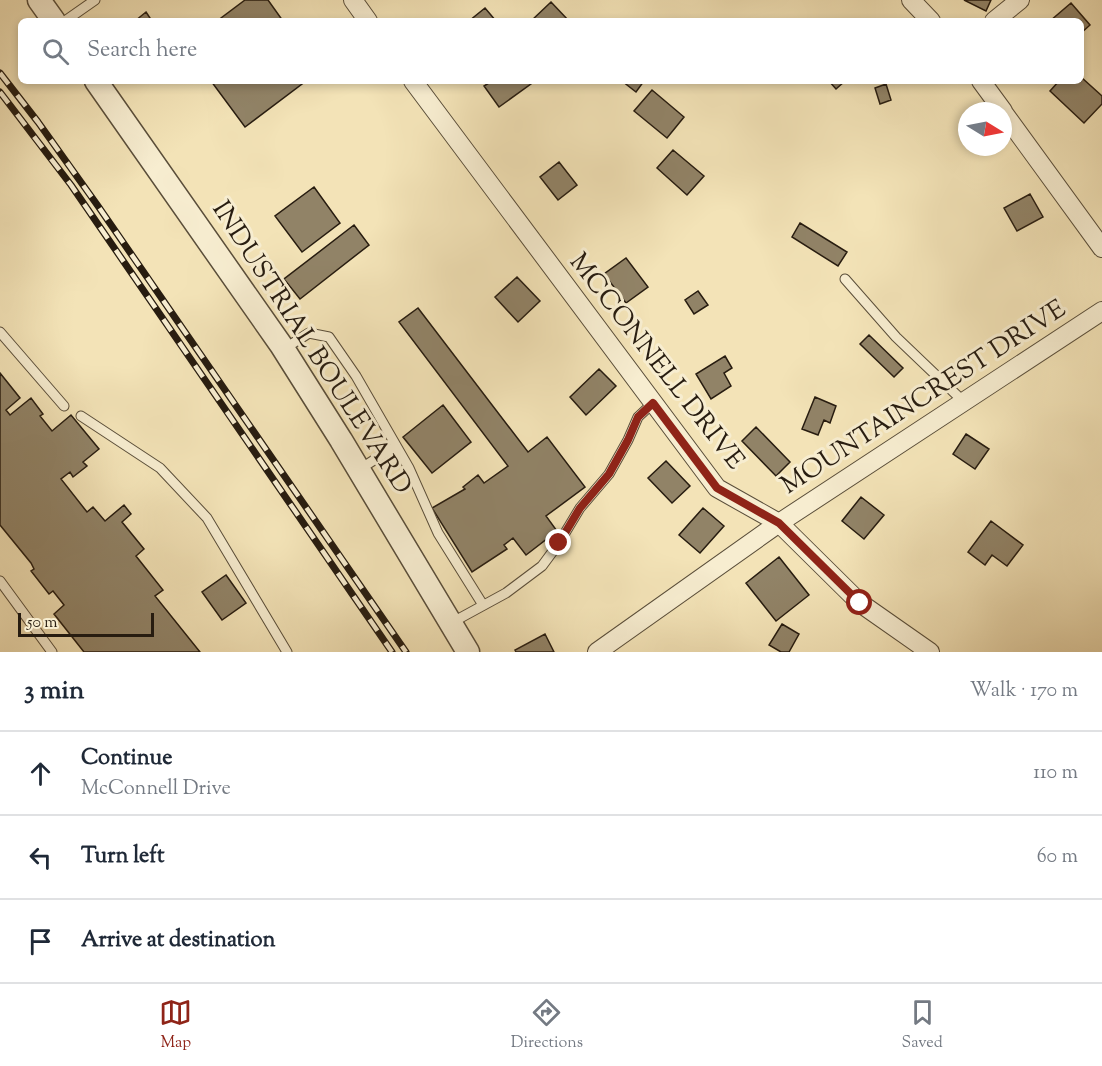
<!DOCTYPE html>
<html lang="en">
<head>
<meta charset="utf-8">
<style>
	body { margin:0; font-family:"Sorts Mill Goudy",serif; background:#f2f2f3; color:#1f2937 }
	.compass { position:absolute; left:958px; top:102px; width:54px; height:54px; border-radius:50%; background:#fff; box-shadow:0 3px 9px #0003; rotate:100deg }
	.scale { position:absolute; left:18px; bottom:15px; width:136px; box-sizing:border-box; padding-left:6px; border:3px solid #271c10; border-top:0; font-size:16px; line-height:21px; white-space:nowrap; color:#271c10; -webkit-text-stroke:4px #f7edd0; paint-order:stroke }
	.stop { position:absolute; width:18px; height:18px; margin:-14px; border:4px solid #8f2418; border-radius:50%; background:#fff }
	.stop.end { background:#8f2418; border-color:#fff; box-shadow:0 2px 6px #0008 }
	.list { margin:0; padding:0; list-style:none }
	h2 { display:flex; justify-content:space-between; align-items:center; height:78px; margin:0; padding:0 24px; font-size:26px }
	h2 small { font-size:20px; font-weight:400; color:#747a83 }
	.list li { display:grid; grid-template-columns:39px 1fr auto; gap:18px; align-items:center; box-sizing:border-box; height:84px; padding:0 24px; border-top:2px solid #e0e1e3 }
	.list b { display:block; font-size:22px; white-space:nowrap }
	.list p { margin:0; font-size:20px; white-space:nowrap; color:#747a83 }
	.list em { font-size:20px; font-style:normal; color:#747a83 }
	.icon { flex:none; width:33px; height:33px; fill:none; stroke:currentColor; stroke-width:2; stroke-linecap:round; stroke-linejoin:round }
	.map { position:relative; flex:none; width:1102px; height:652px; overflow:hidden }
	.search { position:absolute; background:#fff; box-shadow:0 3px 9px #0003; left:18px; right:18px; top:18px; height:66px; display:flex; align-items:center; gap:15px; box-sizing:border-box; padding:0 21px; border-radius:9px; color:#747a83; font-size:22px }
	.sheet { height:330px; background:#fff }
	nav { display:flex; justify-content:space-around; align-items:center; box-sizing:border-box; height:84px; border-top:2px solid #e0e1e3; background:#fff; font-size:16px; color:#747a83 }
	nav a { display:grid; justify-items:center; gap:3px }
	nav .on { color:#8f2418 }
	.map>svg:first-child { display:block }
	.building { fill:#918367; stroke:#271c10; stroke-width:1.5 }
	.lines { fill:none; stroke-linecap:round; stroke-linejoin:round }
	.service-casing { stroke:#5a4e3a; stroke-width:11 }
	.minor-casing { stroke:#5a4e3a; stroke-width:20 }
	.tertiary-casing { stroke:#5a4e3a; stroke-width:25 }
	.service { stroke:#f7edd0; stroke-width:9 }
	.minor { stroke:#f7edd0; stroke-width:18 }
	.tertiary { stroke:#f7edd0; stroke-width:22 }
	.rail-casing { stroke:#271c10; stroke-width:7 }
	.rail { stroke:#f7edd0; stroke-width:4.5; stroke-dasharray:14; stroke-linecap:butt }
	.route { stroke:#8f2418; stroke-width:8 }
	.labels { text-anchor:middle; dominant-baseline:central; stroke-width:6; stroke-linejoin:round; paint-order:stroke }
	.street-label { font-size:26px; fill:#271c10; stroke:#f7edd0 }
</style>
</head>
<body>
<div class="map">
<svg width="1102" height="652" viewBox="0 0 1102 652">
	<rect width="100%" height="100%" fill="#f3e3b7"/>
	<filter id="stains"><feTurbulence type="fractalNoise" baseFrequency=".00333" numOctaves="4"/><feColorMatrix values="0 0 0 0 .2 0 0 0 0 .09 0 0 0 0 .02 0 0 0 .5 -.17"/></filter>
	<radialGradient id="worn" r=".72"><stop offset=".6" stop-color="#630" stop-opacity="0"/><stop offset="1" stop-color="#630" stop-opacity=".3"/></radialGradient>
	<path class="building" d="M 245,0 L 268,0 L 283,21 L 217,21 Z
		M 964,0 L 991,0 L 986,11 Z
		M 551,2 L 569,21 L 531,21 Z
		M 1071,3 L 1090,25 L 1081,33 L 1081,21 L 1050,21 Z
		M 485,8 L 496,21 L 469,21 Z
		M 146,12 L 152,21 L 135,21 Z
		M 1081,77 L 1102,96 L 1102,104 L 1084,123 L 1050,91 L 1059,81 L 1081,81 Z
		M 211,81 L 306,81 L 245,127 Z
		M 492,81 L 535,81 L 499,107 L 484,86 Z
		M 622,81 L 644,81 L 636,92 Z
		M 829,81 L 845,81 L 836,89 Z
		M 886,84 L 891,100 L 880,104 L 875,88 Z
		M 652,90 L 684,117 L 667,138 L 634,111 Z
		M 673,150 L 704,176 L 687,195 L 657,168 Z
		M 559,162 L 577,185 L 558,200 L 540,177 Z
		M 314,187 L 340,223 L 302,252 L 275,216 Z
		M 1030,194 L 1043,217 L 1017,231 L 1004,208 Z
		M 800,223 L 847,252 L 838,266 L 792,237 Z
		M 354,225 L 369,245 L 300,299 L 284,279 Z
		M 626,258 L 648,287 L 626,303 L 604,274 Z
		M 517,277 L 540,301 L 518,322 L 495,297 Z
		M 698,291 L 708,305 L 694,314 L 685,300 Z
		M 418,308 L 528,452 L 547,437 L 585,487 L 546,516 L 557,531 L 526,555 L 513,538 L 504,545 L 507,549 L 472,572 L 432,508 L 465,489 L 463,487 L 478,475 L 484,483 L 508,466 L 399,322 Z
		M 869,335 L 903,368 L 894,377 L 860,344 Z
		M 725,356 L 732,368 L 724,373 L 731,386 L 711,399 L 696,374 Z
		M 599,369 L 616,386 L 586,415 L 570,397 Z
		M 0,373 L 20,398 L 6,410 L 10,415 L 31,398 L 43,414 L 40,416 L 52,431 L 71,415 L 99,449 L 83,462 L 87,466 L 73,477 L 70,472 L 61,479 L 87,512 L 93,507 L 105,521 L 124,505 L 131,514 L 122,522 L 144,549 L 136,556 L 163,590 L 155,596 L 200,652 L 84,652 L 54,614 L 64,605 L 53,591 L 49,594 L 31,571 L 34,569 L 31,563 L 0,525 Z
		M 815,397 L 836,406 L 830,423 L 824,420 L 818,435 L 802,429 Z
		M 443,405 L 471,442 L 432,473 L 403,437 Z
		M 756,427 L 790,462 L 776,476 L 742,441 Z
		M 966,434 L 989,449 L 975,469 L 953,454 Z
		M 666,461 L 690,486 L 672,503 L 648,478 Z
		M 861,497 L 884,515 L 864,539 L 842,521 Z
		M 703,508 L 724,526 L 700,553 L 679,535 Z
		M 991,521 L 1023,545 L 1007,566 L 992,555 L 985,565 L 968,552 Z
		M 779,557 L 809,595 L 776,621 L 746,583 Z
		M 226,575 L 246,603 L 222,620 L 202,592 Z
		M 782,624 L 799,634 L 789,652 L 781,652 L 769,645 Z
		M 545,634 L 554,652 L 516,652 L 515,650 Z"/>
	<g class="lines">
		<g class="service-casing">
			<path id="service" d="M 65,21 L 95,0
				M 845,279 L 896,337 L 964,402
				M 0,332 L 64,406
				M 284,349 L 309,333 L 329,337 L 356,376 L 409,468 L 438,533 L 483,605
				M 81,416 L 160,468 L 207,518 L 287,652
				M 360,469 L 396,446
				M 0,581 L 52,652
				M 451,623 L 506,593 L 542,566 L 559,543 L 580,508 L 609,474 L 628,440 L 638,417 L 653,403"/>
		</g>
		<g class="minor-casing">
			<path id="minor" d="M 353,0 L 368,21
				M 911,0 L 931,21
				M 994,21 L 1020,0
				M 413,81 L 717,488 L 779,523 L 860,603 L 930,652
				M 981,81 L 1003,111
				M 1003,112 L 1102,248
				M 597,652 L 779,523 L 1102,311"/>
		</g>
		<g class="tertiary-casing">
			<path id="tertiary" d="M 39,0 L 54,21
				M 96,81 L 281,345 L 341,440 L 468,652"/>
		</g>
		<use href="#service" class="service"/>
		<use href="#minor" class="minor"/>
		<use href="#tertiary" class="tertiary"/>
		<g class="rail-casing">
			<path id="rail" d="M 0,73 L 38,122 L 98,206 L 406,652
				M 0,92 L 71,185 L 392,652"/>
		</g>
		<use href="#rail" class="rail"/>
	</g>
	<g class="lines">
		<path class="route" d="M 559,543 L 580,508 L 609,474 L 628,440 L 638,417 L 653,403 L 717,488 L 779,523 L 860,603"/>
	</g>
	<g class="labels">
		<g class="street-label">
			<text transform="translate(311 348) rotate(57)">INDUSTRIAL BOULEVARD</text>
			<text transform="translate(656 362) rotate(52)">MCCONNELL DRIVE</text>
			<text transform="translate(924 398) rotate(-33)">MOUNTAINCREST DRIVE</text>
		</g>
	</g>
	<rect width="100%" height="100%" filter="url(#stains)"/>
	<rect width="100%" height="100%" fill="url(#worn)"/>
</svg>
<svg class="compass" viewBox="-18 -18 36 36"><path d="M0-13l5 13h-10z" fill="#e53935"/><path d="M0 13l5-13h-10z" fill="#747a83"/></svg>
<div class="scale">50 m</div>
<div class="stop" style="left:860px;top:603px"></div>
<div class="stop end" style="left:559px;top:543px"></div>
<div class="search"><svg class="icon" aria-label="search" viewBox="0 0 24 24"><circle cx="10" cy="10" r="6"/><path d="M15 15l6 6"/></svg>Search here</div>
</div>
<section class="sheet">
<h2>3 min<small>Walk · 170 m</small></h2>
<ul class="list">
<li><svg class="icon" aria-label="ahead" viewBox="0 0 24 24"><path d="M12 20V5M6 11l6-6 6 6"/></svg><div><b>Continue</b><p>McConnell Drive</p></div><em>110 m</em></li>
<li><svg class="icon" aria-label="left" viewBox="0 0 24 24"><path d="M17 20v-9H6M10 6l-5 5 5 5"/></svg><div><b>Turn left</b></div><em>60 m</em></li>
<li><svg class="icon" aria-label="arrive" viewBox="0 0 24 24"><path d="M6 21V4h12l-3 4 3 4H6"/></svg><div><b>Arrive at destination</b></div></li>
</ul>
</section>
<nav>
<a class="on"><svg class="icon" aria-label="map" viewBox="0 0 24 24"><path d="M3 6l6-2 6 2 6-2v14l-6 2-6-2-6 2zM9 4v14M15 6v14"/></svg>Map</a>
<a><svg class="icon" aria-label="directions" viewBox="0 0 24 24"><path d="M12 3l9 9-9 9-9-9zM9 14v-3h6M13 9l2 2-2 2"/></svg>Directions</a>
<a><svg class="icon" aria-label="saved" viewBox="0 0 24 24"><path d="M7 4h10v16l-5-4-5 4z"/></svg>Saved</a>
</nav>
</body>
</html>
